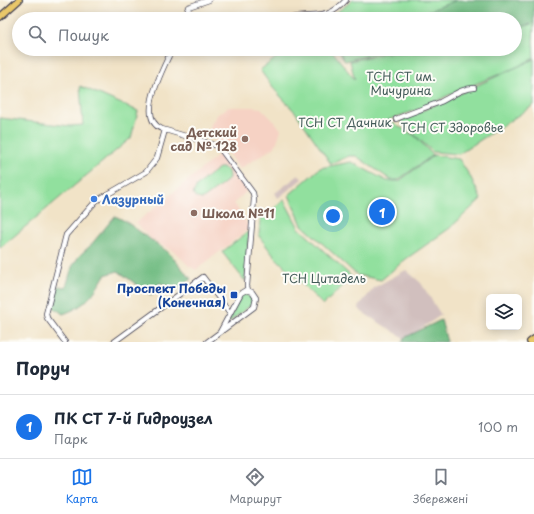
<!DOCTYPE html>
<html lang="uk">
<head>
<meta charset="utf-8">
<style>
	body { margin:0; font-family:"Playpen Sans",sans-serif; background:#f6f6f7; color:#1f2937 }
	.controls { position:absolute; right:12px; bottom:12px; display:grid; overflow:hidden; border-radius:6px; box-shadow:0 2px 10px #0003 }
	.controls button { width:36px; height:36px; display:grid; place-items:center; padding:0; border:0; border-bottom:1px solid #e0e1e3; background:#fff; color:#1f2937; font:20px sans-serif }
	.you { position:absolute; left:333px; top:216px; width:14px; height:14px; margin:-10px; border:3px solid #fff; border-radius:50%; background:#1a73e8; box-shadow:0 0 0 6px #1a73e833 }
	.badge { display:grid; place-items:center; width:26px; height:26px; border-radius:50%; background:#1a73e8; color:#fff; font-size:13px; font-weight:700 }
	.pin { position:absolute; translate:-50% -50%; border:2px solid #fff; box-shadow:0 1px 4px #0006 }
	.list { margin:0; padding:0; list-style:none }
	h2 { display:flex; justify-content:space-between; align-items:center; height:52px; margin:0; padding:0 16px; font-size:17px }
	h2 small { font-size:13px; font-weight:400; color:#747a83 }
	.list li { display:grid; grid-template-columns:26px 1fr auto; gap:12px; align-items:center; box-sizing:border-box; height:64px; padding:0 16px; border-top:1px solid #e0e1e3 }
	.list b { display:block; font-size:15px; white-space:nowrap }
	.list p { margin:0; font-size:13px; white-space:nowrap; color:#747a83 }
	.list em { font-size:13px; font-style:normal; color:#747a83 }
	.icon { flex:none; width:22px; height:22px; fill:none; stroke:currentColor; stroke-width:2; stroke-linecap:round; stroke-linejoin:round }
	.map { position:relative; flex:none; width:534px; height:342px; overflow:hidden }
	.search { position:absolute; background:#fff; box-shadow:0 2px 10px #0003; left:12px; right:12px; top:12px; height:44px; display:flex; align-items:center; gap:10px; box-sizing:border-box; padding:0 14px; border-radius:22px; color:#747a83; font-size:15px }
	.sheet { height:116px; background:#fff }
	nav { display:flex; justify-content:space-around; align-items:center; box-sizing:border-box; height:56px; border-top:1px solid #e0e1e3; background:#fff; font-size:11px; color:#747a83 }
	nav a { display:grid; justify-items:center; gap:2px }
	nav .on { color:#1a73e8 }
	.map>svg:first-child { display:block }
	.built { fill:#f6d2c4 }
	.industrial { fill:#d1bfbe }
	.green { fill:#91e09e; stroke:#5a816c }
	.forest { fill:#74be85; stroke:#4b7060 }
	.lines { fill:none; stroke-linecap:round; stroke-linejoin:round }
	.minor-casing { stroke:#413f50; stroke-width:6 }
	.major-casing { stroke:#413f50; stroke-width:8 }
	.minor { stroke:#fff; stroke-width:4.5 }
	.major { stroke:#e9c769; stroke-width:5.5 }
	.education-dot { fill:#8d6e63; stroke:#fdfcf7; stroke-width:1.5 }
	.shop-dot { fill:#3f7fe0; stroke:#fdfcf7; stroke-width:1.5 }
	.transit-dot { fill:#1a4fb4; stroke:#fdfcf7; stroke-width:1.5 }
	.labels { text-anchor:middle; dominant-baseline:central; stroke-width:4; stroke-linejoin:round; paint-order:stroke }
	.park-label { font-size:12px; fill:#435b59; stroke:#fdfcf7 }
	.education-label { font-size:12px; font-weight:bold; fill:#785e54; stroke:#fdfcf7; text-anchor:end }
	.shop-label { font-size:12px; font-weight:bold; fill:#366cbe; stroke:#fdfcf7; text-anchor:start }
	.transit-label { font-size:12px; font-weight:bold; fill:#164399; stroke:#fdfcf7; text-anchor:end }
</style>
</head>
<body>
<div class="map">
<svg width="534" height="342" viewBox="0 0 534 342">
	<rect width="100%" height="100%" fill="#fdfcf7"/>
	<filter id="ink" filterUnits="userSpaceOnUse"><feTurbulence type="fractalNoise" baseFrequency=".025" numOctaves="2"/><feDisplacementMap in="SourceGraphic" scale="8" xChannelSelector="R" yChannelSelector="G"/><feConvolveMatrix kernelMatrix="1 2 1 2 8 2 1 2 1" color-interpolation-filters="sRGB"/></filter>
	<filter id="wash" filterUnits="userSpaceOnUse"><feTurbulence type="fractalNoise" baseFrequency=".012" numOctaves="4" result="noise"/><feDisplacementMap in="SourceGraphic" scale="16" xChannelSelector="R" yChannelSelector="G"/><feGaussianBlur stdDeviation="0.9" result="paint"/><feColorMatrix in="noise" values="0 0 0 0 0 0 0 0 0 0 0 0 0 0 0 0 0 1.4 0 .05"/><feComposite in="paint" operator="in"/></filter>
	<g filter="url(#wash)">
		<rect width="100%" height="100%" fill="#f1e3c7"/>
		<path class="built" d="M 229,107 L 252,107 L 261,108 L 276,123 L 281,130 L 275,147 L 239,169 L 224,147 L 211,138 L 209,132 L 211,124 L 214,119 L 219,113 Z
			M 221,153 L 249,189 L 234,203 L 250,228 L 196,270 L 189,266 L 175,252 L 152,240 L 136,223 Z"/>
		<path class="industrial" d="M 299,175 L 302,179 L 278,198 L 275,193 Z
			M 406,270 L 421,283 L 441,315 L 416,332 L 404,338 L 362,312 L 358,307 L 375,287 Z"/>
		<path class="green" d="M 353,0 L 457,0 L 408,19 L 328,19 Z
			M 534,23 L 533,41 L 534,58 L 517,67 L 453,93 L 422,108 L 388,120 L 415,136 L 433,155 L 398,180 L 391,180 L 356,156 L 349,156 L 331,164 L 296,113 L 273,88 L 260,70 L 288,49 L 328,49 L 332,51 L 355,80 L 350,61 L 384,53 L 422,52 L 437,49 L 515,49 L 515,29 Z
			M 338,49 L 422,49 L 424,50 L 384,51 L 345,61 Z
			M 534,59 L 534,105 L 459,154 L 433,152 L 400,121 L 504,73 Z
			M 80,86 L 138,111 L 131,138 L 0,248 L 0,118 L 70,126 L 83,125 Z
			M 434,155 L 459,159 L 471,178 L 481,199 L 450,228 L 406,259 L 381,280 L 357,275 L 302,225 L 289,195 L 320,168 L 351,162 L 387,181 L 399,181 Z
			M 219,168 L 224,168 L 228,171 L 229,177 L 227,181 L 203,199 C 177,197 212,173 219,168 Z
			M 284,200 L 299,228 L 352,277 L 323,305 L 274,256 L 259,236 L 260,220 Z
			M 249,231 L 245,281 L 222,252 Z
			M 245,294 L 251,297 L 252,300 L 251,305 L 228,323 L 240,297 Z"/>
		<path class="forest" d="M 457,0 L 534,0 L 534,23 L 515,29 L 515,19 L 408,19 Z
			M 115,216 L 125,221 L 168,252 L 191,279 L 177,290 L 160,283 L 151,295 L 118,271 L 105,275 C 93,295 86,306 63,314 L 52,306 L 58,286 L 66,287 L 72,267 L 79,256 L 90,246 Z
			M 441,320 L 447,342 L 402,342 L 404,338 Z"/>
	</g>
	<g filter="url(#ink)">
		<g class="lines">
			<g class="minor-casing">
				<path id="minor" d="M 182,19 L 188,7 L 209,0
					M 287,19 C 312,12 326,23 346,0
					M 172,49 C 164,68 135,118 162,129 L 212,144 L 219,147 L 253,193 L 254,199 L 247,286 L 248,290
					M 396,119 C 410,113 425,108 440,102 C 451,97 461,88 474,88
					M 65,342 L 47,318 L 46,314 L 66,235 L 96,201 L 146,172 L 157,158 L 165,130
					M 114,342 L 203,277 L 230,313
					M 207,342 L 254,307 L 256,298 L 252,292 L 246,290 L 241,293 L 220,332"/>
			</g>
			<g class="major-casing">
				<path id="major" d="M 0,17 L 19,0
					M 530,342 L 534,339"/>
			</g>
			<use href="#minor" class="minor"/>
			<use href="#major" class="major"/>
		</g>
	</g>
	<g class="education-dot">
		<circle cx="245" cy="139" r="4"/>
		<circle cx="194" cy="213" r="4"/>
	</g>
	<circle class="shop-dot" cx="94" cy="199" r="4"/>
	<rect class="transit-dot" x="230" y="291" width="8" height="8" rx="2"/>
	<g class="labels">
		<g class="park-label">
			<text x="401" y="76">ТСН СТ им.<tspan x="401" dy="14">Мичурина</tspan></text>
			<text x="345" y="122">ТСН СТ Дачник</text>
			<text x="452" y="127">ТСН СТ Здоровье</text>
			<text x="324" y="278">ТСН Цитадель</text>
		</g>
		<g class="education-label">
			<text x="237" y="132">Детский<tspan x="237" dy="14">сад № 128</tspan></text>
			<text x="202" y="213" text-anchor="start">Школа №11</text>
		</g>
		<g class="shop-label">
			<text x="102" y="199">Лазурный</text>
		</g>
		<g class="transit-label">
			<text x="226" y="288">Проспект Победы<tspan x="226" dy="14">(Конечная)</tspan></text>
		</g>
	</g>
</svg>
<div class="controls">
<button><svg class="icon" aria-label="layers" viewBox="0 0 24 24"><path d="M12 4l9 5-9 5-9-5zM3 14l9 5 9-5"/></svg></button>
</div>
<div class="you"></div>
<div class="pin badge" style="left:382px;top:212px">1</div>
<div class="search"><svg class="icon" aria-label="search" viewBox="0 0 24 24"><circle cx="10" cy="10" r="6"/><path d="M15 15l6 6"/></svg>Пошук</div>
</div>
<section class="sheet">
<h2>Поруч<small></small></h2>
<ul class="list">
<li><span class="badge">1</span><div><b>ПК СТ 7-й Гидроузел</b><p>Парк</p></div><em>100 m</em></li>
</ul>
</section>
<nav>
<a class="on"><svg class="icon" aria-label="map" viewBox="0 0 24 24"><path d="M3 6l6-2 6 2 6-2v14l-6 2-6-2-6 2zM9 4v14M15 6v14"/></svg>Карта</a>
<a><svg class="icon" aria-label="directions" viewBox="0 0 24 24"><path d="M12 3l9 9-9 9-9-9zM9 14v-3h6M13 9l2 2-2 2"/></svg>Маршрут</a>
<a><svg class="icon" aria-label="saved" viewBox="0 0 24 24"><path d="M7 4h10v16l-5-4-5 4z"/></svg>Збережені</a>
</nav>
</body>
</html>
